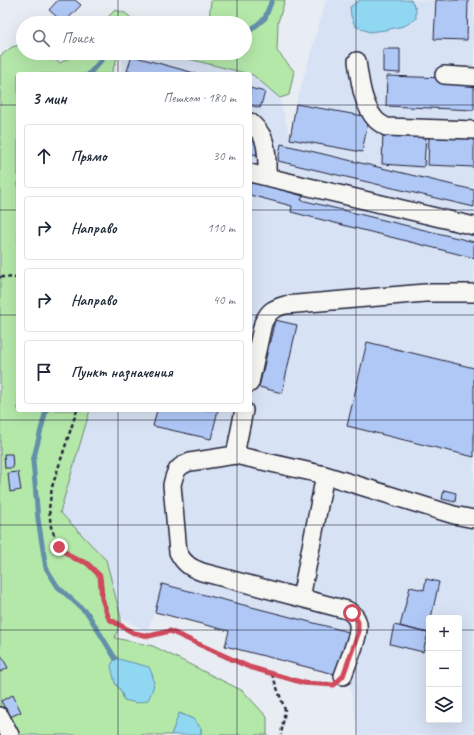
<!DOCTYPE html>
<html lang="ru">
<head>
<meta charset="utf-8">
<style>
	body { margin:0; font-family:Caveat,sans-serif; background:#f2f2f3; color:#1f2937 }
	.controls { position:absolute; right:12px; bottom:12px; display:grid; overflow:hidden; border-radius:4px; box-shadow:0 4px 16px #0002 }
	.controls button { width:36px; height:36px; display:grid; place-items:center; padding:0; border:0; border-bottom:1px solid #e0e1e3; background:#fff; color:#1f2937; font:20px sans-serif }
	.stop { position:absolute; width:12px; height:12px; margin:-9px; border:3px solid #d1495b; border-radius:50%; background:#fff }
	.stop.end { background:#d1495b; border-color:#fff; box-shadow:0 1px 4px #0008 }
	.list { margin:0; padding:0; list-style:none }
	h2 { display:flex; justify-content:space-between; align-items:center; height:52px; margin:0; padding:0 16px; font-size:17px }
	h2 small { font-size:13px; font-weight:400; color:#747a83 }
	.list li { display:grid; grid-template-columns:26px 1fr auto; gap:12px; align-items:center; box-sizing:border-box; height:64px; margin:0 8px 8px; padding:0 8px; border:1px solid #e0e1e3; border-radius:4px }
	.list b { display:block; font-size:15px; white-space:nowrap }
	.list em { font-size:13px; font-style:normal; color:#747a83 }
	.icon { flex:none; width:22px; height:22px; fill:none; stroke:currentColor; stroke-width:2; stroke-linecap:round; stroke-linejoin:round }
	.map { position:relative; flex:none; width:474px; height:735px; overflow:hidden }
	.search { position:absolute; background:#fff; box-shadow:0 4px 16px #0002; left:16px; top:16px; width:236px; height:44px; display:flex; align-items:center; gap:10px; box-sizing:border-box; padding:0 14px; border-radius:22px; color:#747a83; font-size:15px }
	.panel { position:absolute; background:#fff; box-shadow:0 4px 16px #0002; left:16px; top:72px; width:236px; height:340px; border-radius:4px }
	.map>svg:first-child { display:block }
	.built { fill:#d7e2f4; fill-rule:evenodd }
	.green { fill:#b4e8a9; stroke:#6b8572; fill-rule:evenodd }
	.water { fill:#90d7f2; stroke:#648fa9 }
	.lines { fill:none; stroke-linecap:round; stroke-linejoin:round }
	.stream { stroke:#648fa9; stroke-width:5 }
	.building { fill:#b0c8f6; stroke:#22223b }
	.minor-casing { stroke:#22223b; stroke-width:20 }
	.path { stroke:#22223b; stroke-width:2.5; stroke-dasharray:4 3; stroke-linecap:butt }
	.minor { stroke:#f6f6f2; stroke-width:17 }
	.route { stroke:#d1495b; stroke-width:5 }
	.grid { fill:none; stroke:#22223b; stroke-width:1; stroke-opacity:0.55 }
</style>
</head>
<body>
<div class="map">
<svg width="474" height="735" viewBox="0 0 474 735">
	<rect width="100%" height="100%" fill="#e8edf3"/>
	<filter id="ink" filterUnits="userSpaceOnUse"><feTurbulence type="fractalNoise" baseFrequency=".025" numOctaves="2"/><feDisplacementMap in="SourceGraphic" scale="8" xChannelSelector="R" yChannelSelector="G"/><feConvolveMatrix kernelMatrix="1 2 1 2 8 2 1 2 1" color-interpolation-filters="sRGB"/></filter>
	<g filter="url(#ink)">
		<path class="built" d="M 326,0 L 474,0 L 474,735 L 358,735 L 349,678 L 225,646 L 229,631 L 155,612 L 147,631 L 121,618 L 106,560 L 60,512 L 90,410 L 250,410 L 250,74 L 122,74 L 123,53 L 172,53 L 274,78 L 290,138 L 296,104 ZM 429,618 L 459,618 L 459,720 L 429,720 Z"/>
		<path class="green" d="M 211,0 L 285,0 L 278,22 L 277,51 L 294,71 L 289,95 L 280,98 L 253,75 L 165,53 L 245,53 L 245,23 L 206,23 L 209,21 Z
			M 115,10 L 125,13 L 138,23 L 189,18 L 194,23 L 104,23 L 106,19 Z
			M 23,44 L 23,53 L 44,53 L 60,63 L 78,53 L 125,53 L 118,56 L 111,74 L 18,74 L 18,410 L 90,410 L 60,512 L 106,560 L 121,618 L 115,638 L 153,646 L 243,691 L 267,717 L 267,735 L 201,735 L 201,728 L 193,719 L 180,713 L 171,735 L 0,735 L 0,56 L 12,47 ZM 153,677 L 124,700 L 121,691 L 115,683 Z"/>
		<path class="water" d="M 360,0 L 411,0 L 416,9 L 416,19 L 404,26 L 385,30 L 369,32 L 355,26 L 351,16 L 350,7 Z
			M 115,658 L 149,667 C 156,681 155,686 148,700 L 137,703 L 124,700 L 121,691 L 115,683 L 111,666 Z
			M 179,713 L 193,719 L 201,728 L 201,735 L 171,735 Z"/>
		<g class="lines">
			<path class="stream" d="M 245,34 L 246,34 L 265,18 L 272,0
				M 89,74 L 104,57 L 110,53
				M 46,410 L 33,461 L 38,519 L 46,568 L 58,587 L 88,614 L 115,658"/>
		</g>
		<path class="building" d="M 58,0 L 75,0 L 81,5 L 64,23 L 49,10 Z
			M 436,0 L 468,0 L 467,40 L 434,39 Z
			M 383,49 L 400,49 L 400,73 L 383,72 Z
			M 132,56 L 198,74 L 137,74 L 127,71 Z
			M 387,76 L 474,79 L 474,110 L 386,106 Z
			M 250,88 L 265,92 L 260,108 L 250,105 Z
			M 296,104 L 369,117 L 362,152 L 290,139 Z
			M 250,132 L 256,134 L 255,141 L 259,143 L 256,155 L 250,153 Z
			M 383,132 L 426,135 L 424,167 L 382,164 Z
			M 429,136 L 474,138 L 474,167 L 428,165 Z
			M 281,144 L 474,190 L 474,207 L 278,161 Z
			M 250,181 L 303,196 L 301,200 L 474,242 L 474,258 L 291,212 L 292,206 L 250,195 Z
			M 275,320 L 297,325 L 282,393 L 259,387 Z
			M 367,342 L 474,368 L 474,457 L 347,426 Z
			M 157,410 L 218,410 L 211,439 L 153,426 Z
			M 4,454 L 12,454 L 13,468 L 5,468 Z
			M 18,472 L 21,490 L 10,492 L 8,473 Z
			M 444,490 L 456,493 L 455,502 L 442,499 Z
			M 426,579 L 439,582 L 431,618 L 429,618 L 429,627 L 428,633 L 400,626 L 410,587 L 424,590 Z
			M 162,584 L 349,632 L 338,675 L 225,646 L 229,631 L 155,612 Z
			M 394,625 L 428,633 L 423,652 L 390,644 Z
			M 0,653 L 8,668 L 0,672 Z
			M 13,695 L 21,712 L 10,717 L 1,701 Z"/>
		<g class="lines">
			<g class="minor-casing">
				<path id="minor" d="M 357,61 C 360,81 362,104 376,120 C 379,123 383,125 386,127 L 474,130
					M 444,75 L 474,77
					M 250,122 C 255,126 259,131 262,136 C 268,147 267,165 267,177
					M 250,173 L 474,226
					M 250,383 L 263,323 C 269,311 272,309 285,305 L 425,293 L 474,293
					M 235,455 L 325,475 L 301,598 L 202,572 C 191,568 184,564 178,552 L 172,485 C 175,472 177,466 190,462 Z
					M 235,455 L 244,410
					M 325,475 L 454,515 L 474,519
					M 301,598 L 347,610 C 364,619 358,634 353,649 C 350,658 346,667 343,676
					M 0,716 L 10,735"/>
			</g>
			<path class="path" d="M 0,277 L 4,277 L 18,278
				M 77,410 L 52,487 L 49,509 L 51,527 L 59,547 L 73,558 L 87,563 L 100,576 L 103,599 L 109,619 L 134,633 L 149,636 L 170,631 L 249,667 L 304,683 L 330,684
				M 272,674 L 285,710 L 281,735"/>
			<use href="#minor" class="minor"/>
		</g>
	</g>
	<g class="lines" filter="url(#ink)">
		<path class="route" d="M 59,547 L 73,558 L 87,563 L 100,576 L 102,599 L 109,619 L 134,633 L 149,636 L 170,631 L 249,667 L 304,683 L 334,685 L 343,676 L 358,634 L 358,622 L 355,616 L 352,613"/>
	</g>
	<path class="grid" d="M 118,0 L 118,23M 237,0 L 237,23M 356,0 L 356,735M 118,53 L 118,74M 237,53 L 237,74M 0,105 L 18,105M 250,105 L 474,105M 0,210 L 18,210M 250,210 L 474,210M 0,315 L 18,315M 250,315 L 474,315M 118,410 L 118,735M 237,410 L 237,735M 0,420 L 474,420M 0,525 L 474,525M 0,630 L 429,630M 459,630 L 474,630"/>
</svg>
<div class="controls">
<button>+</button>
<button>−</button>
<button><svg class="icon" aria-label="layers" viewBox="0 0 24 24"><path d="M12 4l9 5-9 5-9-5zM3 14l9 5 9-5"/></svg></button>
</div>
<div class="stop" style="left:352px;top:613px"></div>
<div class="stop end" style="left:59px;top:547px"></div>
<div class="search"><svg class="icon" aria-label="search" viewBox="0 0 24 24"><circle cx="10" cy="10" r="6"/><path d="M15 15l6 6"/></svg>Поиск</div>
<section class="panel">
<h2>3 мин<small>Пешком · 180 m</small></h2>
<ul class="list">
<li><svg class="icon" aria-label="ahead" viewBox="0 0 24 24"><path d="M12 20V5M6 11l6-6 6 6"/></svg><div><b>Прямо</b></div><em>30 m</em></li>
<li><svg class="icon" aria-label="right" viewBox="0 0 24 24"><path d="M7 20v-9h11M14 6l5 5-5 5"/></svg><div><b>Направо</b></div><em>110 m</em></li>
<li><svg class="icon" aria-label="right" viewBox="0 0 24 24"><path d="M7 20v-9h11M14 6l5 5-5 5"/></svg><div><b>Направо</b></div><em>40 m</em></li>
<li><svg class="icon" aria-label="arrive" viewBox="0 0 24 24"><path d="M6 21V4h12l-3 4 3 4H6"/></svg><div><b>Пункт назначения</b></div></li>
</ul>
</section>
</div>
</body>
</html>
